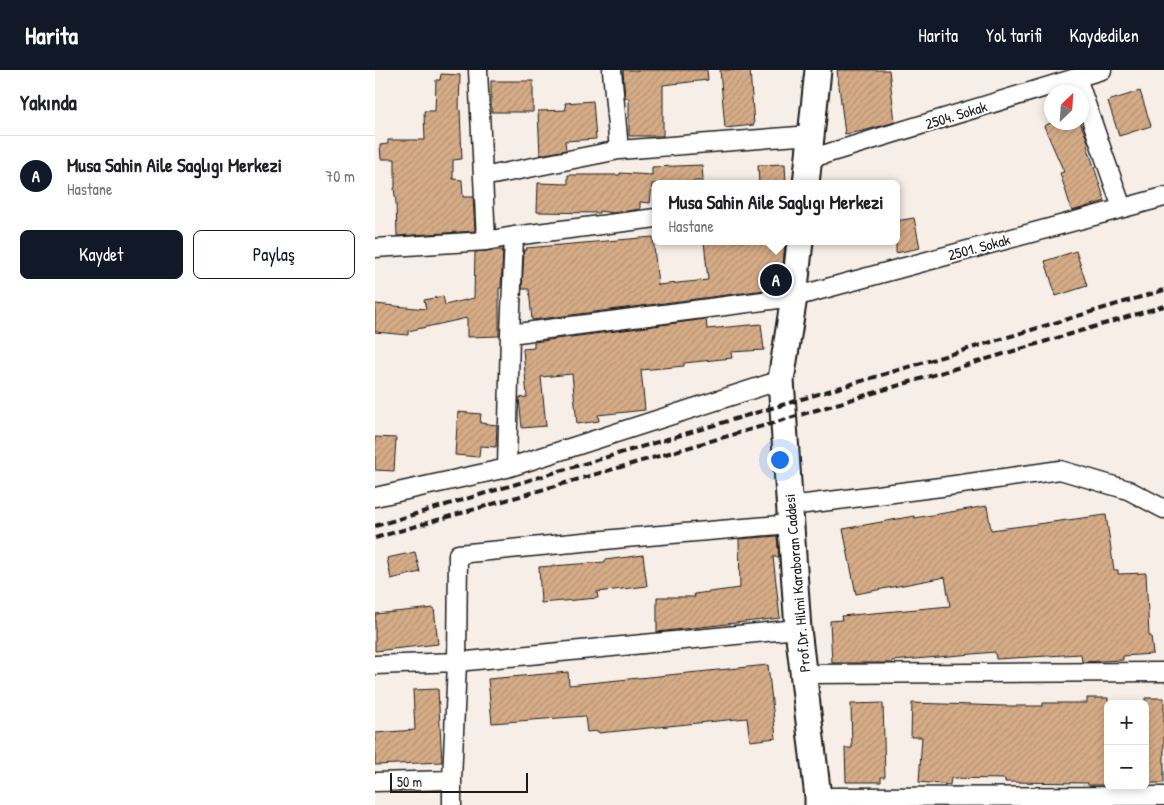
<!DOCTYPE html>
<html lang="tr">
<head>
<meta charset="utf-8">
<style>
	body { margin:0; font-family:"Patrick Hand",sans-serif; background:#f2f2f2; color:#202124 }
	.controls { position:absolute; right:15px; bottom:15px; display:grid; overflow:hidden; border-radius:8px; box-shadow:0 2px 8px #0003 }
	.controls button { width:45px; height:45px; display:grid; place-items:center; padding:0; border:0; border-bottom:1px solid #e0e0e0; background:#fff; color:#202124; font:25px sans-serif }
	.compass { position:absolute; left:669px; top:15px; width:45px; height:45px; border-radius:50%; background:#fff; box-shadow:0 2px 8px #0003; rotate:25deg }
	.scale { position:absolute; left:15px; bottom:12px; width:138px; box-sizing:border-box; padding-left:5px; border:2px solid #1c1c1c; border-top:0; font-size:14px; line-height:18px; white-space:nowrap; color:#1c1c1c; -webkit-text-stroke:4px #fff; paint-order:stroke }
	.you { position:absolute; left:404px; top:389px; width:18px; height:18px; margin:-12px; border:4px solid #fff; border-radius:50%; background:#1a73e8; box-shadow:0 0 0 8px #1a73e833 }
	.badge { display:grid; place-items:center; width:32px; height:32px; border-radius:50%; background:#111827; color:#fff; font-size:16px; font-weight:700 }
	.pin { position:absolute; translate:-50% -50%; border:2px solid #fff; box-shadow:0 1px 5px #0006 }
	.popup { position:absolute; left:277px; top:110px; width:248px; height:65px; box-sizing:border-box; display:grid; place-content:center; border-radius:8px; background:#fff; filter:drop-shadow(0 1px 4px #0005); font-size:16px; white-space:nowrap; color:#757577 }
	.popup b { font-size:19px; color:#202124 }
	.popup::after { content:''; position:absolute; left:50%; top:100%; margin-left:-10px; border:10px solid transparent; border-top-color:#fff }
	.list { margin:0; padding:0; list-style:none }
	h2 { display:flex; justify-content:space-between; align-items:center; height:65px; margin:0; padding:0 20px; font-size:21px }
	h2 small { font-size:16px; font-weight:400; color:#757577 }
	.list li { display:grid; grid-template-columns:32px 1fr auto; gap:15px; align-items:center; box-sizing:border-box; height:80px; padding:0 20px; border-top:1px solid #e0e0e0 }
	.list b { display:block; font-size:19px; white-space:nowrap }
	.list p { margin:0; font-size:16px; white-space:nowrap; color:#757577 }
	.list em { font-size:16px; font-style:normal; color:#757577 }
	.actions { display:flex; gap:10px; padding:15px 20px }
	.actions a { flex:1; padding:11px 0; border:1px solid #111827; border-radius:8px; text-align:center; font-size:18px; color:#111827 }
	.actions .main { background:#111827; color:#fff }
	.map { position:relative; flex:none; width:789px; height:735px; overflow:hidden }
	header { display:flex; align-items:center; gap:30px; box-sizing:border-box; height:70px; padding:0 25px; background:#111827; color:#fff }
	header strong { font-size:24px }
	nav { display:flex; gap:28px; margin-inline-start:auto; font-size:18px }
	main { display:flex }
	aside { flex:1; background:#fff }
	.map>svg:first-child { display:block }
	.building { fill:url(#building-hatch); stroke:#1c1c1c }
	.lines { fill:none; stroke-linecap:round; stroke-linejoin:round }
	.street-casing { stroke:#1c1c1c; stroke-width:21 }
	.secondary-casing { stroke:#1c1c1c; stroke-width:29 }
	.street { stroke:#fff; stroke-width:18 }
	.secondary { stroke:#fff; stroke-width:25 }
	.rail { stroke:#1c1c1c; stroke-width:4; stroke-dasharray:8 4; stroke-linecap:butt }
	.labels { text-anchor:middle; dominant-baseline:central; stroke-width:4; stroke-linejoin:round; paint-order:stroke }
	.street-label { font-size:15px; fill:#1c1c1c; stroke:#fff }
</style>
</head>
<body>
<header>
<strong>Harita</strong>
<nav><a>Harita</a><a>Yol tarifi</a><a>Kaydedilen</a></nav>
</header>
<main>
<aside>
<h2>Yakında<small></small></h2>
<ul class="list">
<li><span class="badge">A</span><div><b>Musa Sahin Aile Saglıgı Merkezi</b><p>Hastane</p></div><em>70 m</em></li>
</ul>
<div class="actions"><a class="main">Kaydet</a><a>Paylaş</a></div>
</aside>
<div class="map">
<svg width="789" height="735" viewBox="0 0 789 735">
	<defs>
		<pattern id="building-hatch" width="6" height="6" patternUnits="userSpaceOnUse" patternTransform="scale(1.25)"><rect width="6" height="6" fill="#d6ac87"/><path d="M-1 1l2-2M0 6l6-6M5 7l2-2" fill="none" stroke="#b79374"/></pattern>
	</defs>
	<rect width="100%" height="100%" fill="#f7eee7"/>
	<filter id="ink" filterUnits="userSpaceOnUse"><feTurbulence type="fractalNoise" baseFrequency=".02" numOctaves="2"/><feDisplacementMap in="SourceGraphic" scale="10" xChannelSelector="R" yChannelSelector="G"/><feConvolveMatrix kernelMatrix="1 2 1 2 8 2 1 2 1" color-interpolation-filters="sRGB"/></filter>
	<g filter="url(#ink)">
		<path class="building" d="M 248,0 L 332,0 L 333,10 L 288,15 L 288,66 L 254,66 L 254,28 L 250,28 Z
			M 345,0 L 375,0 L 379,55 L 350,58 Z
			M 462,0 L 514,0 L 520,52 L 488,61 L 470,64 Z
			M 66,4 L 85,5 L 84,40 L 85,40 L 87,89 L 78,90 L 78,109 L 87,110 L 88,127 L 98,127 L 100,161 L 22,166 L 21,133 L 19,118 L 20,118 L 20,89 L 6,89 L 5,75 L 13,74 L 13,70 L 50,70 L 49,41 L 60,41 L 61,10 L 65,10 Z
			M 116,11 L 158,11 L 158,42 L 116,42 Z
			M 765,21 L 776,56 L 744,66 L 733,31 Z
			M 218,31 L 221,69 L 190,71 L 191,80 L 165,85 L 163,41 L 191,40 L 190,33 Z
			M 678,52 L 705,52 L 714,74 L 712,75 L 730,131 L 697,141 L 685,103 L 689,102 L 669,56 Z
			M 410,94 L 411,114 L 384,114 L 383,95 Z
			M 327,95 L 328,111 L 318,111 L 318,114 L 277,114 L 275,133 L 265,132 L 265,139 L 239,143 L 224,141 L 224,143 L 162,142 L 163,113 L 193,114 L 193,105 L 245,105 L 245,103 L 277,105 L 277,97 Z
			M 539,148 L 545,178 L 521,183 L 521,151 Z
			M 278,167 L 283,215 L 333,210 L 329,171 L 410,171 L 408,197 L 406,197 L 406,218 L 157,250 L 154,219 L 147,219 L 149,180 L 152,180 L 151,178 Z
			M 121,180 L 128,180 L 126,218 L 124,218 L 124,266 L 92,267 L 92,248 L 33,261 L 33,265 L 0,262 L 0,234 L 51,239 L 49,230 L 68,226 L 70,235 L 99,228 L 100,182 Z
			M 701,181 L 712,216 L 681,226 L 670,191 Z
			M 331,249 L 332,259 L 386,254 L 389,280 L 356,282 L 357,288 L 309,293 L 309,296 L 266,300 L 270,340 L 223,345 L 224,351 L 202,354 L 197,304 L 166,307 L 171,356 L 147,358 L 144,328 L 152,327 L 148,279 L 159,278 L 159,272 Z
			M 83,342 L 106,344 L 105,353 L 122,355 L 121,377 L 105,376 L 104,387 L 80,385 Z
			M 0,367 L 21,368 L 19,401 L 0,400 Z
			M 612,436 L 616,460 L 731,445 L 739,500 L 743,500 L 743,504 L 771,503 L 774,566 L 776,566 L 778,584 L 748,586 L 748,590 L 707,592 L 706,584 L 621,589 L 620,582 L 517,591 L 517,593 L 457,593 L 455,551 L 467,550 L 466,546 L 575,536 L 570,507 L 481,524 L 468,459 L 539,446 L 539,448 Z
			M 402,466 L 404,487 L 398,487 L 405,548 L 282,562 L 282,527 L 320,527 L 319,524 L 365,518 L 364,469 Z
			M 40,482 L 45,502 L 16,509 L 12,488 Z
			M 268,485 L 272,516 L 222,522 L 223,528 L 166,533 L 164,497 L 230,492 L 230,490 Z
			M 59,538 L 63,574 L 0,581 L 0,544 Z
			M 393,595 L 401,668 L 375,671 L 372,648 L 224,663 L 223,661 L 212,662 L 210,646 L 117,653 L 113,609 L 193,602 L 194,615 Z
			M 63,619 L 67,692 L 0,695 L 0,663 L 40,660 L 38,620 Z
			M 712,628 L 733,628 L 733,715 L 713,715 L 713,713 L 630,712 L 630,709 L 576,708 L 575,715 L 544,712 L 547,667 L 536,667 L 537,633 L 629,636 L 668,636 L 668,633 L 712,633 Z
			M 770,628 L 789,628 L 789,713 L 770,713 Z
			M 508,633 L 510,707 L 506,707 L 506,712 L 471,712 L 470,678 L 477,678 L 476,634 Z"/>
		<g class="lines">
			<g class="street-casing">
				<path id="street" d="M 103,0 L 111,171
					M 237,0 L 244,80
					M 702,8 L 747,138
					M 434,89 L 727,0
					M 108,107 L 244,80 L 436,65
					M 0,178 L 111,171 L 139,166 L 281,148
					M 135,264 L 419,227 L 789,127
					M 132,398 L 135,264 L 139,166
					M 0,427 L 132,398 L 406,310
					M 415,436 L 566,417 L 685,400 L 753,420 L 789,439
					M 0,595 L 82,592 L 423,559
					M 429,604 L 789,602
					M 0,712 L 77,710
					M 443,727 L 789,726
					M 77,735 L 77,710 L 82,592 L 83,484 L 250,468 L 416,454"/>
			</g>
			<g class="secondary-casing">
				<path id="secondary" d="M 431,114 L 443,0
					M 425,171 L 419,227 L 406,310 L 423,559 L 443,727 L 443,735"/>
			</g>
			<use href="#street" class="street"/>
			<use href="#secondary" class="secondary"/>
			<path class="rail" d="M 0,456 L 407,335 L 789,220
				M 0,468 L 398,353 L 789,236"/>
		</g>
	</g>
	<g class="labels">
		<g class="street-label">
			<text transform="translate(581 45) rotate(-17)">2504. Sokak</text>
			<text transform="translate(604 177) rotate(-15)">2501. Sokak</text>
			<text transform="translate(422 513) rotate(-95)">Prof.Dr. Hilmi Karaboran Caddesi</text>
		</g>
	</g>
</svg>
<div class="controls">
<button>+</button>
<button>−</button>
</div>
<svg class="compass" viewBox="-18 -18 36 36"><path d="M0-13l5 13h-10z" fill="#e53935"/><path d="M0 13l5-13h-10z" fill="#757577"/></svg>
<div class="scale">50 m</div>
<div class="you"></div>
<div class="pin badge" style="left:401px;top:210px">A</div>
<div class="popup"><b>Musa Sahin Aile Saglıgı Merkezi</b>Hastane</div>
</div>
</main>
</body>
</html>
